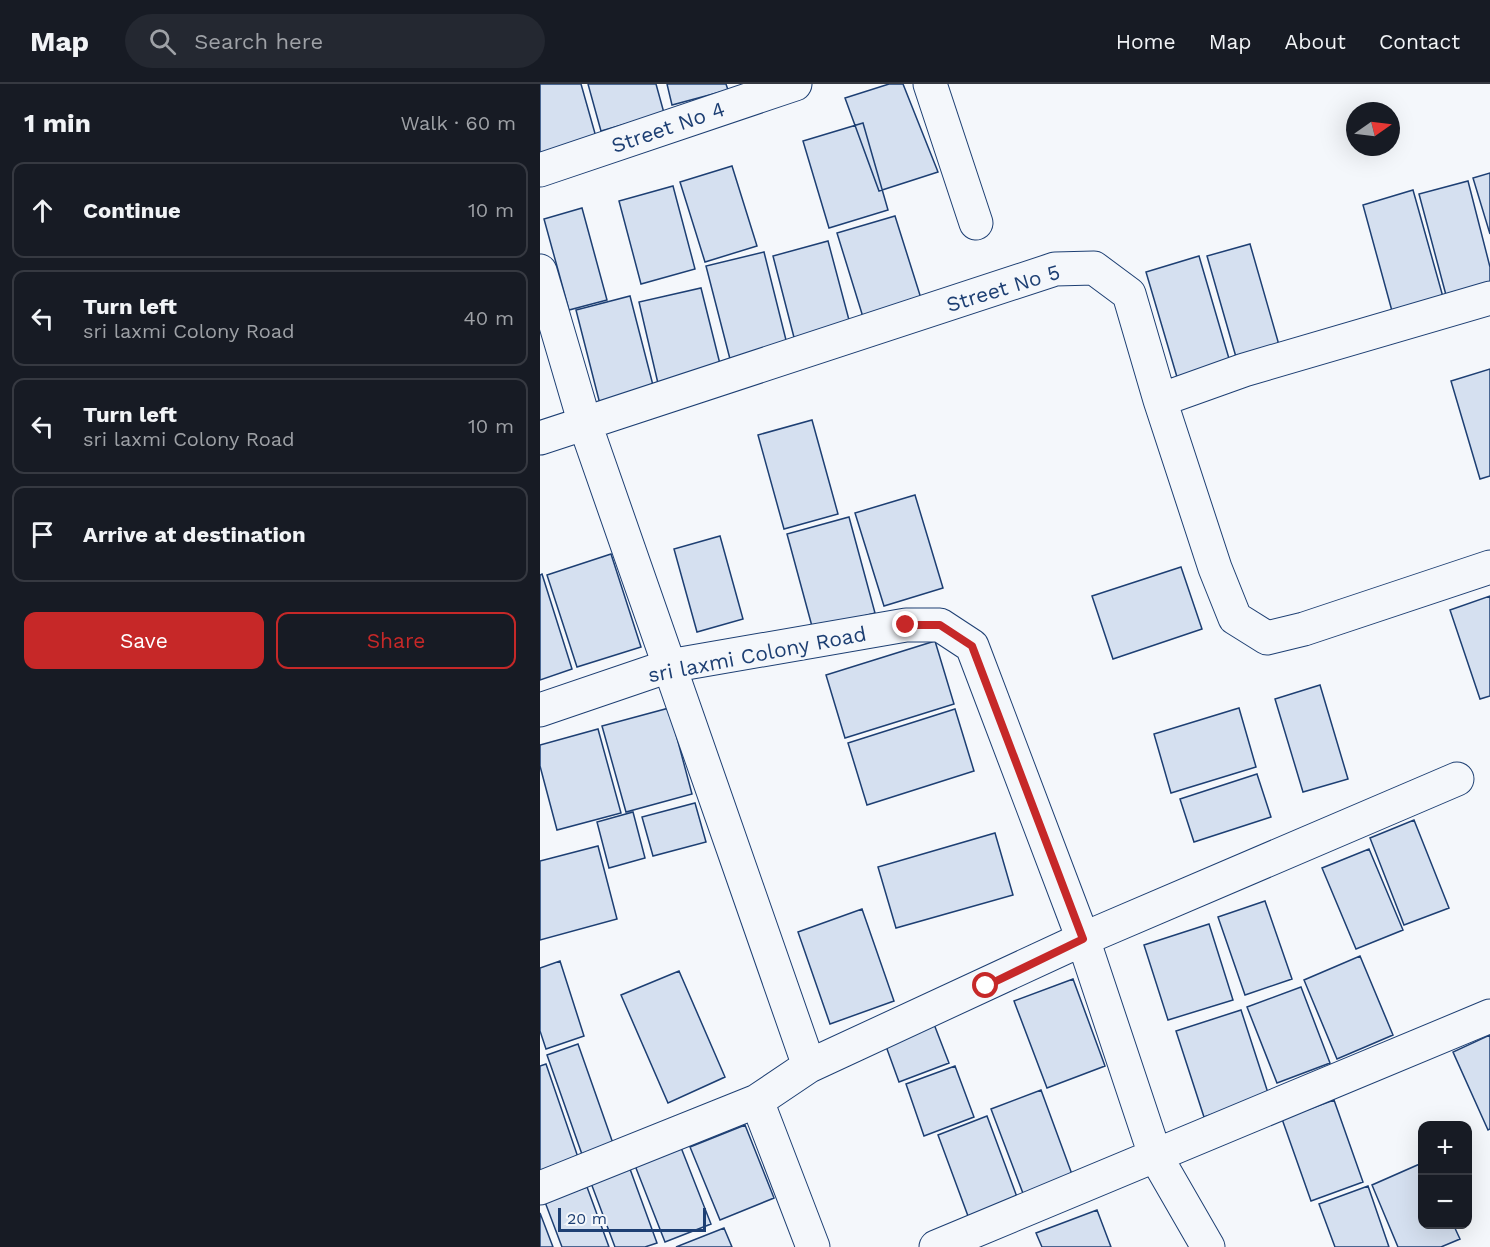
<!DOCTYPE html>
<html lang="en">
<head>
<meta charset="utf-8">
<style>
	body { margin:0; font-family:"Work Sans",sans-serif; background:#242831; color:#f1f3f6 }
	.controls { position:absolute; right:18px; bottom:18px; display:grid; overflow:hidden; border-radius:12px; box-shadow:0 6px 24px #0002 }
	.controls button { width:54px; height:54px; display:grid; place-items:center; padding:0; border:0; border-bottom:2px solid #363941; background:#171b24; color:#f1f3f6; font:30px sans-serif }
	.compass { position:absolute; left:806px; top:18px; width:54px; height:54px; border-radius:50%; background:#171b24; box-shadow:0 6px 24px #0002; rotate:76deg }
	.scale { position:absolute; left:18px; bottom:15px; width:148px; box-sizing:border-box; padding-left:6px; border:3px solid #1d3f73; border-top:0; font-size:16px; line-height:21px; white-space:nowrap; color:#1d3f73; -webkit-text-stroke:4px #f4f7fb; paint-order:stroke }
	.stop { position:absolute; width:18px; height:18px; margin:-14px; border:4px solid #c62828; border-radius:50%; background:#fff }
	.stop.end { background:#c62828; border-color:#fff; box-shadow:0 2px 6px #0008 }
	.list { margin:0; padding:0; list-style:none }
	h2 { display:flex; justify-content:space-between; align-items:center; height:78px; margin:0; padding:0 24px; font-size:26px }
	h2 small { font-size:20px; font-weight:400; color:#9ea1a6 }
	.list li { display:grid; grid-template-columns:39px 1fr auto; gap:18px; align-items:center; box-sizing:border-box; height:96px; margin:0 12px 12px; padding:0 12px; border:2px solid #363941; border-radius:12px }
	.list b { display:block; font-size:22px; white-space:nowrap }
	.list p { margin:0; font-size:20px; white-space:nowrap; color:#9ea1a6 }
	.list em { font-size:20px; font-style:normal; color:#9ea1a6 }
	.actions { display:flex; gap:12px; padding:18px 24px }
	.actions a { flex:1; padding:14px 0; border:2px solid #c62828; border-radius:12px; text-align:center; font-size:21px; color:#c62828 }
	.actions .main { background:#c62828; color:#fff }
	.icon { flex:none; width:33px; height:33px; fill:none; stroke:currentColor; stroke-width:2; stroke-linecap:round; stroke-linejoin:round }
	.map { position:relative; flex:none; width:950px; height:1163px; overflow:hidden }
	header { display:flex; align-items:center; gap:36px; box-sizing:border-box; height:84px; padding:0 30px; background:#171b24; border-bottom:2px solid #363941 }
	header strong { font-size:28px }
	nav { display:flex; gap:33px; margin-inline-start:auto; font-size:21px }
	.search { width:420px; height:54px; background:#242831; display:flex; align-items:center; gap:15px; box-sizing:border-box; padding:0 21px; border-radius:33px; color:#9ea1a6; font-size:22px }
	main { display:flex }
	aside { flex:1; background:#171b24 }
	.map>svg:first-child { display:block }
	.building { fill:#d5e0f0; stroke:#1d3f73; stroke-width:1.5 }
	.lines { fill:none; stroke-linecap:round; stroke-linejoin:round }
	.street-casing { stroke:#1d3f73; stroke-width:35 }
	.street { stroke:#f4f7fb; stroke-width:33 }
	.route { stroke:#c62828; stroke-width:8 }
	.labels { text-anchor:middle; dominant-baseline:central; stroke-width:4.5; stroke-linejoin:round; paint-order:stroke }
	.street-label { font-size:21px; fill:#1d3f73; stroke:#f4f7fb }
</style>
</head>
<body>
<header>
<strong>Map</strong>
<div class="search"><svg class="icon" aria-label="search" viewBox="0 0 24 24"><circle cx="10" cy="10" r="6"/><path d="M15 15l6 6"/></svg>Search here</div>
<nav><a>Home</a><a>Map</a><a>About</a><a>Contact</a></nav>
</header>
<main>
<aside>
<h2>1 min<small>Walk · 60 m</small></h2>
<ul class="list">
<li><svg class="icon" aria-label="ahead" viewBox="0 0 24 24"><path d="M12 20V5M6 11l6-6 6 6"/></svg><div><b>Continue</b></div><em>10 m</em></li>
<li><svg class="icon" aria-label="left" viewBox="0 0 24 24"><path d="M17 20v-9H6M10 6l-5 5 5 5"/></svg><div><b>Turn left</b><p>sri laxmi Colony Road</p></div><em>40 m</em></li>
<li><svg class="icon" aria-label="left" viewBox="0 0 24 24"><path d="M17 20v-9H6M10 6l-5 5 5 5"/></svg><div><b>Turn left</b><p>sri laxmi Colony Road</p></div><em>10 m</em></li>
<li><svg class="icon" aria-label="arrive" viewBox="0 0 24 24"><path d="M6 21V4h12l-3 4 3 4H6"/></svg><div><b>Arrive at destination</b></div></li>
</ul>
<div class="actions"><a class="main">Save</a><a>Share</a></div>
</aside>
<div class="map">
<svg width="950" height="1163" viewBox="0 0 950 1163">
	<rect width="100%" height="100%" fill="#f4f7fb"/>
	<path class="building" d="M 0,0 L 41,0 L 56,53 L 0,69 Z
		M 48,0 L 116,0 L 124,29 L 61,47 Z
		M 127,0 L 186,0 L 188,6 L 132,21 Z
		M 349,0 L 363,0 L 398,88 L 339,107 L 305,14 Z
		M 323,39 L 348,126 L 289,144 L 263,57 Z
		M 192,82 L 217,162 L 165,178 L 140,98 Z
		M 950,89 L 950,150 L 933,94 Z
		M 928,97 L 950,183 L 950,199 L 906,211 L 879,110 Z
		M 133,102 L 155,185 L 101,200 L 79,117 Z
		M 873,106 L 903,213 L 852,227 L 823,121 Z
		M 42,124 L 67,216 L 29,226 L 4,135 Z
		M 355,132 L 385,227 L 327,246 L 297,149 Z
		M 288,157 L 313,251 L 257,265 L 233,172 Z
		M 710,160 L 739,261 L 696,273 L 667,172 Z
		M 224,168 L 247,260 L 190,275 L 166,182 Z
		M 659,172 L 690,278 L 637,293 L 606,188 Z
		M 161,204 L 183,292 L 120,308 L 99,218 Z
		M 90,212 L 115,309 L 61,324 L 36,226 Z
		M 950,285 L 950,392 L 940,395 L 911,297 Z
		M 272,336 L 298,430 L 244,445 L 218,351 Z
		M 375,411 L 403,504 L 344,522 L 315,429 Z
		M 309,433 L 335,529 L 273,546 L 247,450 Z
		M 180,452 L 203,535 L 157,548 L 134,465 Z
		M 71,470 L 101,563 L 37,583 L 7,491 Z
		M 641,483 L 662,545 L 573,575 L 552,512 Z
		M 2,490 L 32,585 L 0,596 L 0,491 Z
		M 950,512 L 950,612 L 940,615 L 910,526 Z
		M 395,557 L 414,620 L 305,654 L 286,591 Z
		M 780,601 L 808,695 L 763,708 L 735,615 Z
		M 129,624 L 152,710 L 86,728 L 62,642 Z
		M 699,624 L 716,683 L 631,709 L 614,650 Z
		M 415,625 L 434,687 L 327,721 L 308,659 Z
		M 58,645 L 81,729 L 17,746 L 0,682 L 0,661 Z
		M 717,690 L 731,733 L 654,758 L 640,715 Z
		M 155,719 L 166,758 L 113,772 L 102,733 Z
		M 93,728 L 105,774 L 69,784 L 57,738 Z
		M 874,736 L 909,824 L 864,841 L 830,754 Z
		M 455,749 L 473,811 L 356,844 L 338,783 Z
		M 58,762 L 77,835 L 0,856 L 0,777 Z
		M 829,765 L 863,846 L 816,865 L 782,784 Z
		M 725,817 L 752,895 L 705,911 L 678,833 Z
		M 322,825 L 354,917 L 290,940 L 258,848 Z
		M 669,840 L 693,916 L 628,936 L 604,861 Z
		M 820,872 L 853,951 L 797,975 L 764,896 Z
		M 20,877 L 44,952 L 6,965 L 0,947 L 0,884 Z
		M 139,887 L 185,993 L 128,1019 L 81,911 Z
		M 533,895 L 565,982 L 507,1004 L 474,917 Z
		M 761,903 L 790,979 L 737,999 L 707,923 Z
		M 701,926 L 729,1012 L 664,1033 L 636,947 Z
		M 392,935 L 409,979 L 359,998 L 343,954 Z
		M 950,951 L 950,1045 L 948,1046 L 913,968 Z
		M 38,960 L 75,1065 L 44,1076 L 7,971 Z
		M 6,980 L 41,1082 L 0,1096 L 0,982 Z
		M 415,982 L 434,1033 L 384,1052 L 366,1000 Z
		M 501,1006 L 533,1093 L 484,1112 L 451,1025 Z
		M 794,1016 L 823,1098 L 771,1117 L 742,1035 Z
		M 447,1032 L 477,1113 L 428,1132 L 398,1051 Z
		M 205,1041 L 234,1114 L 180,1136 L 150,1063 Z
		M 140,1061 L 171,1140 L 125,1158 L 94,1079 Z
		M 882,1079 L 882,1140 L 913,1140 L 920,1155 L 901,1163 L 858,1163 L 832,1101 Z
		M 90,1085 L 117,1159 L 105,1163 L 75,1163 L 51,1099 Z
		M 828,1102 L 849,1163 L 795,1163 L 779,1120 Z
		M 47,1103 L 69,1163 L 22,1163 L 5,1118 Z
		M 557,1126 L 571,1163 L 502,1163 L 496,1149 Z
		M 0,1129 L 13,1163 L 0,1163 Z
		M 184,1144 L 192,1163 L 136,1163 Z"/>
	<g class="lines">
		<g class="street-casing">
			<path id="street" d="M 390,0 L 436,139
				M 0,86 L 255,0
				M 0,187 L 45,340 L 269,982 L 217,1017 L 0,1104
				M 620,316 L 675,484 L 695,534 L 727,554 L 764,545 L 950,483
				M 0,354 L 515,185 L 554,184 L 589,210 L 620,316 L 704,286 L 950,214
				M 0,626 L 129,582 L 366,541 L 400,541 L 432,562 L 543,855 L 615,1071 L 668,1163
				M 269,982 L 543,855 L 917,695
				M 217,1017 L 273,1163
				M 396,1163 L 950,932"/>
		</g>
		<use href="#street" class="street"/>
	</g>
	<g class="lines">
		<path class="route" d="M 366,541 L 400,541 L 432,562 L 543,855 L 446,902"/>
	</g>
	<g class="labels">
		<g class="street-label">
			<text transform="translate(128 43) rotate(-19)">Street No 4</text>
			<text transform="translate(463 204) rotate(-17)">Street No 5</text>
			<text transform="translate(217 570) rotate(-11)">sri laxmi Colony Road</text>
		</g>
	</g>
</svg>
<div class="controls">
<button>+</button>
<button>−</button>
</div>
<svg class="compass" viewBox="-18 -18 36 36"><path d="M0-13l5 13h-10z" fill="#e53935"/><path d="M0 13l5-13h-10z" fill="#9ea1a6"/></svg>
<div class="scale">20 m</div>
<div class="stop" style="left:446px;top:902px"></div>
<div class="stop end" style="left:366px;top:541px"></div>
</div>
</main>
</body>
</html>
